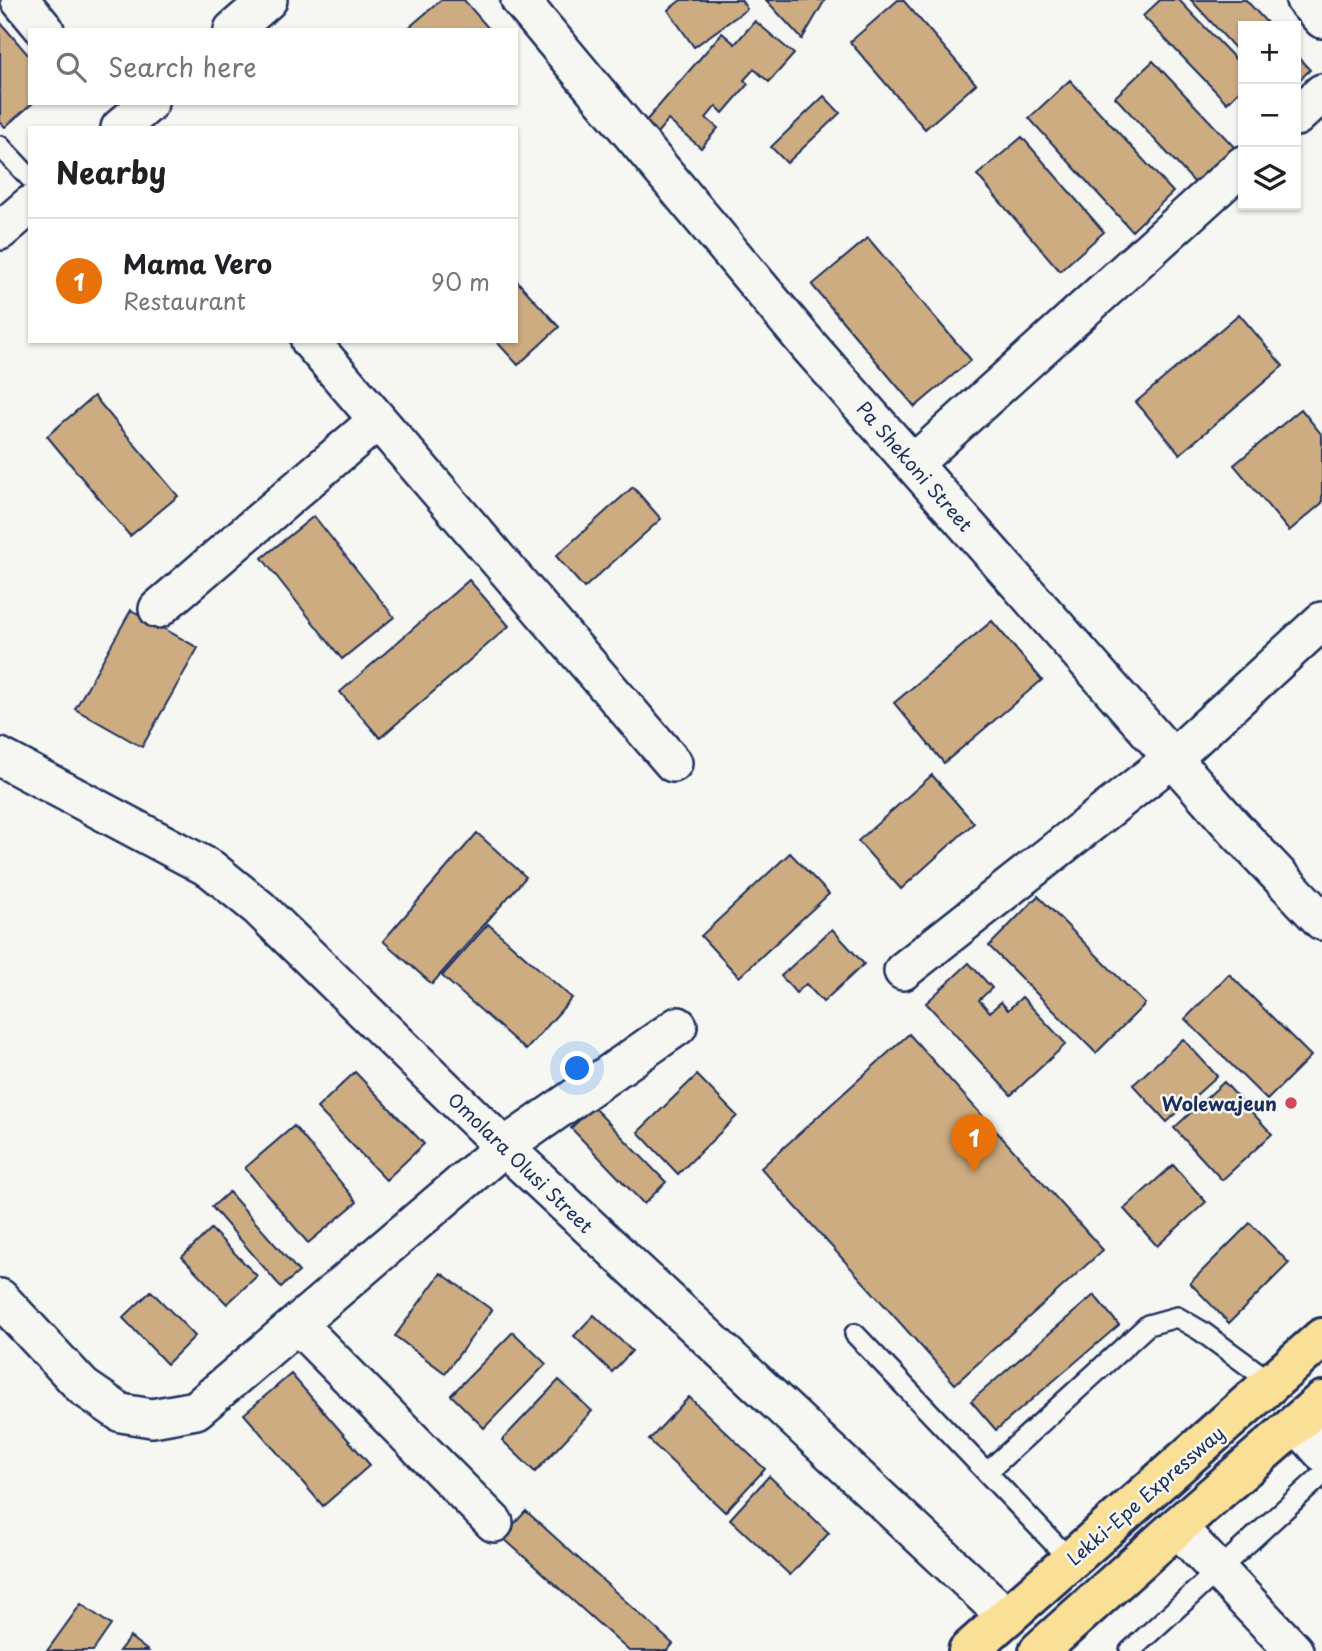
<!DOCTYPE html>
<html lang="en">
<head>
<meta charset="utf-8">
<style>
	body { margin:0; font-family:"Playpen Sans",sans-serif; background:#f6f6f6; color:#202124 }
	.controls { position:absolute; right:21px; top:21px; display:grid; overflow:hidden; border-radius:0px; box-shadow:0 2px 5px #0004 }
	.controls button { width:63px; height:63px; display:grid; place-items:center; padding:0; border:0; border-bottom:2px solid #e0e0e0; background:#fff; color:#202124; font:35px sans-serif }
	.you { position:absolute; left:578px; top:1069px; width:24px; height:24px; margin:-18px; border:5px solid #fff; border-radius:50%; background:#1a73e8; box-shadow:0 0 0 10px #1a73e833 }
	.badge { display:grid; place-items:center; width:46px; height:46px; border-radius:50%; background:#7c3aed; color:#fff; font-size:23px; font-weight:700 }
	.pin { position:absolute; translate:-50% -58px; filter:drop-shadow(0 2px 4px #0008) }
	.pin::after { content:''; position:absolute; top:37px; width:24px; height:21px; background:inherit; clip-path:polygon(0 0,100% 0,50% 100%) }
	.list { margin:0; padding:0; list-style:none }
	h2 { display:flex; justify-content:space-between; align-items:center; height:91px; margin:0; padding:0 28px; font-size:30px }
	h2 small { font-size:23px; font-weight:400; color:#757577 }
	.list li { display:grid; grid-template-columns:46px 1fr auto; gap:21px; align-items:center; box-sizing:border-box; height:126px; padding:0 28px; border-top:2px solid #e0e0e0 }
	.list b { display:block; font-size:26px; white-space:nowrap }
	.list p { margin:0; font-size:23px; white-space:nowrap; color:#757577 }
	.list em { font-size:23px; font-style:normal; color:#757577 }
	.icon { flex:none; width:38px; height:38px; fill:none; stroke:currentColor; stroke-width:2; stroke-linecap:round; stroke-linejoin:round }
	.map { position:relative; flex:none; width:1322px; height:1651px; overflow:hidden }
	.search { position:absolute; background:#fff; box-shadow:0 2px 5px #0004; left:28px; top:28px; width:490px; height:77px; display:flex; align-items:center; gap:18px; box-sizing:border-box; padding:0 24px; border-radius:0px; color:#757577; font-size:26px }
	.panel { position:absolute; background:#fff; box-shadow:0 2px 5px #0004; left:28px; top:126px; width:490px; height:217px; border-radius:0px }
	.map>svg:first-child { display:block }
	.building { fill:#ceac81; stroke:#1b2f5e; stroke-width:2 }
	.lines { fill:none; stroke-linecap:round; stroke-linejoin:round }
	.lane-casing { stroke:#1b2f5e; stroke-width:24 }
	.street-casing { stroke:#1b2f5e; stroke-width:42 }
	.highway-casing { stroke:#1b2f5e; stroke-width:44 }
	.lane { stroke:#f6f6f2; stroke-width:19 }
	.street { stroke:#f6f6f2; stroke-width:37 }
	.highway { stroke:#fadf96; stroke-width:38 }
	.poi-dot { fill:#d1495b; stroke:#f6f6f2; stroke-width:2.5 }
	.labels { text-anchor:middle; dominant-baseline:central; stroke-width:5; stroke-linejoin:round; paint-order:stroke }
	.street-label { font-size:19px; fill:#1b2f5e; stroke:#f6f6f2 }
	.poi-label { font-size:19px; font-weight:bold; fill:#1b2f5e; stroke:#f6f6f2; text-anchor:end }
</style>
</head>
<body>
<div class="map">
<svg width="1322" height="1651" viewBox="0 0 1322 1651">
	<rect width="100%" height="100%" fill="#f6f6f2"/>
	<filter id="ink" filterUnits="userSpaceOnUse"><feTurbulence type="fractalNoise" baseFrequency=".0143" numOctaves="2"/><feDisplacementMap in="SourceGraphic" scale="14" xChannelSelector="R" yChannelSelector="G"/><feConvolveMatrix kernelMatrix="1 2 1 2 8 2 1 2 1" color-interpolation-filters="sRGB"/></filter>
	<g filter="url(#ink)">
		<path class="building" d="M 441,0 L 464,0 L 490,30 L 406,30 Z
			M 681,0 L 741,0 L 747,9 L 694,47 L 668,10 Z
			M 766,0 L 825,0 L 802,39 Z
			M 898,0 L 903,0 L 976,84 L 925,129 L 850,42 Z
			M 1160,0 L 1179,0 L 1243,67 L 1243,87 L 1227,103 L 1143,16 Z
			M 1191,0 L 1246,0 L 1270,26 L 1243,26 L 1243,57 Z
			M 755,21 L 794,54 L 769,82 L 754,69 L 744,80 L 748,84 L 723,113 L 716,106 L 706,118 L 718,128 L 701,148 L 668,120 L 657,133 L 645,122 L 722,33 L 735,44 Z
			M 0,22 L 30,57 L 30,103 L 33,103 L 5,127 L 0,122 Z
			M 1296,55 L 1310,70 L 1296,83 Z
			M 1153,61 L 1236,149 L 1197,185 L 1115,97 Z
			M 1070,80 L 1173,192 L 1132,231 L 1029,118 Z
			M 824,96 L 840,113 L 787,163 L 771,147 Z
			M 1022,137 L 1104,232 L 1060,271 L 977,175 Z
			M 868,238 L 971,360 L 915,407 L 812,285 Z
			M 516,280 L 559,327 L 518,365 L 496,341 L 516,341 Z
			M 1239,314 L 1283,366 L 1180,454 L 1136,402 Z
			M 94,396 L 178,496 L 130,536 L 47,436 Z
			M 1301,409 L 1322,435 L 1322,503 L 1289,531 L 1234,465 Z
			M 633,487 L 661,519 L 584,588 L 556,556 Z
			M 314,516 L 394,617 L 342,659 L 262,558 Z
			M 469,580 L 509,626 L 380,738 L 340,692 Z
			M 131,610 L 198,648 L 142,747 L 75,709 Z
			M 992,621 L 1042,680 L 944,763 L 894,703 Z
			M 932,775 L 974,823 L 901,889 L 858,841 Z
			M 477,833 L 526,877 L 432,984 L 383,941 Z
			M 790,853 L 829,894 L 739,977 L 701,936 Z
			M 1038,896 L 1145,1004 L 1096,1053 L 989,946 Z
			M 488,924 L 572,998 L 526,1050 L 442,976 Z
			M 832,929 L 864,964 L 823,1002 L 806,984 L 796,993 L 781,976 Z
			M 969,963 L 992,988 L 979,1000 L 990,1012 L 1001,1002 L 1008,1010 L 1022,997 L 1066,1044 L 1011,1095 L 926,1003 Z
			M 1229,974 L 1311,1056 L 1267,1100 L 1185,1019 Z
			M 909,1034 L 1103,1250 L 955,1384 L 761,1168 Z
			M 1183,1039 L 1217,1076 L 1167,1122 L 1133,1085 Z
			M 355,1072 L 424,1144 L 386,1180 L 317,1108 Z
			M 697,1075 L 737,1116 L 678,1174 L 638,1132 Z
			M 1224,1082 L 1272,1134 L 1222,1180 L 1174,1128 Z
			M 593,1107 L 666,1182 L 644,1204 L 571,1128 Z
			M 294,1126 L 357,1202 L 308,1243 L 245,1168 Z
			M 1173,1165 L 1206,1202 L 1157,1246 L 1124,1209 Z
			M 229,1192 L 299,1272 L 281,1287 L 212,1207 Z
			M 1250,1223 L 1289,1263 L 1229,1323 L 1190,1283 Z
			M 211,1229 L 257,1276 L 227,1304 L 182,1257 Z
			M 441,1273 L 492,1310 L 445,1373 L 395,1336 Z
			M 151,1291 L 195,1336 L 167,1364 L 123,1318 Z
			M 1094,1295 L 1119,1325 L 996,1430 L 971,1401 Z
			M 594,1315 L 632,1351 L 612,1372 L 574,1336 Z
			M 513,1332 L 546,1364 L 484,1428 L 451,1395 Z
			M 291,1374 L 370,1465 L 323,1506 L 244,1414 Z
			M 559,1380 L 592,1411 L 535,1472 L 502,1440 Z
			M 689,1397 L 765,1469 L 725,1512 L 649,1440 Z
			M 769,1476 L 829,1533 L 790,1575 L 730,1519 Z
			M 526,1511 L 673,1644 L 667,1651 L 629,1651 L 502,1537 Z
			M 81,1604 L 111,1625 L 93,1651 L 47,1651 Z
			M 130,1637 L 148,1651 L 119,1651 Z"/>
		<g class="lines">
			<g class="lane-casing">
				<path id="lane" d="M 0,146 L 30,178
					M 855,1334 L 1070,1560
					M 987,1472 L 1148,1325 L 1177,1317 L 1201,1331 L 1272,1383
					M 1130,1651 L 1322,1475"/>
			</g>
			<g class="street-casing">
				<path id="street" d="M 20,0 L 45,30
					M 520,0 L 808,345 L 1235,829 L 1322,921
					M 1305,0 L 1322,19
					M 233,30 L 268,0
					M 1296,117 L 1322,93
					M 120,128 L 149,103
					M 0,231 L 30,205
					M 310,341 L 673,763
					M 913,464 L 1243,165
					M 158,609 L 378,420
					M 0,757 L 211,869 L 259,908 L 504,1147 L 1007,1617
					M 903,971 L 1173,758 L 1322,621
					M 0,1298 L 83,1387 L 121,1413 L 152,1418 L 196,1410 L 504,1147 L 678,1026
					M 297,1324 L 494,1523
					M 1296,1423 L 1322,1452
					M 1177,1527 L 1294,1651"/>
			</g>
			<g class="highway-casing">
				<path id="highway" d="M 968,1651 L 1322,1338
					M 1039,1651 L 1177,1527 L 1322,1401"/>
			</g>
			<use href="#lane" class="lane"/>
			<use href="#street" class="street"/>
			<use href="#highway" class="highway"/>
		</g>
	</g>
	<circle class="poi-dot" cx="1291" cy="1103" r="7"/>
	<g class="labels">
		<g class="street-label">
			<text transform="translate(915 466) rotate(49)">Pa Shekoni Street</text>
			<text transform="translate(521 1162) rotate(44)">Omolara Olusi Street</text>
			<text transform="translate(1145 1495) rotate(-41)">Lekki-Epe Expressway</text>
		</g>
		<g class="poi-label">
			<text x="1277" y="1103">Wolewajeun</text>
		</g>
	</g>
</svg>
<div class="controls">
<button>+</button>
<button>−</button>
<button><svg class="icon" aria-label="layers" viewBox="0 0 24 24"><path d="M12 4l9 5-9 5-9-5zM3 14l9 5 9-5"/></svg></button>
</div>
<div class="you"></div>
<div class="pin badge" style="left:974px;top:1172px;background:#e8710a">1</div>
<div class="search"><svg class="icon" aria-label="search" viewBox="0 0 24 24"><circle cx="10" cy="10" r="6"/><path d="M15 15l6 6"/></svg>Search here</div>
<section class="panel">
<h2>Nearby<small></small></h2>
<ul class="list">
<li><span class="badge" style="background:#e8710a">1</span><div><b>Mama Vero</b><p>Restaurant</p></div><em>90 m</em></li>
</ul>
</section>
</div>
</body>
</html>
